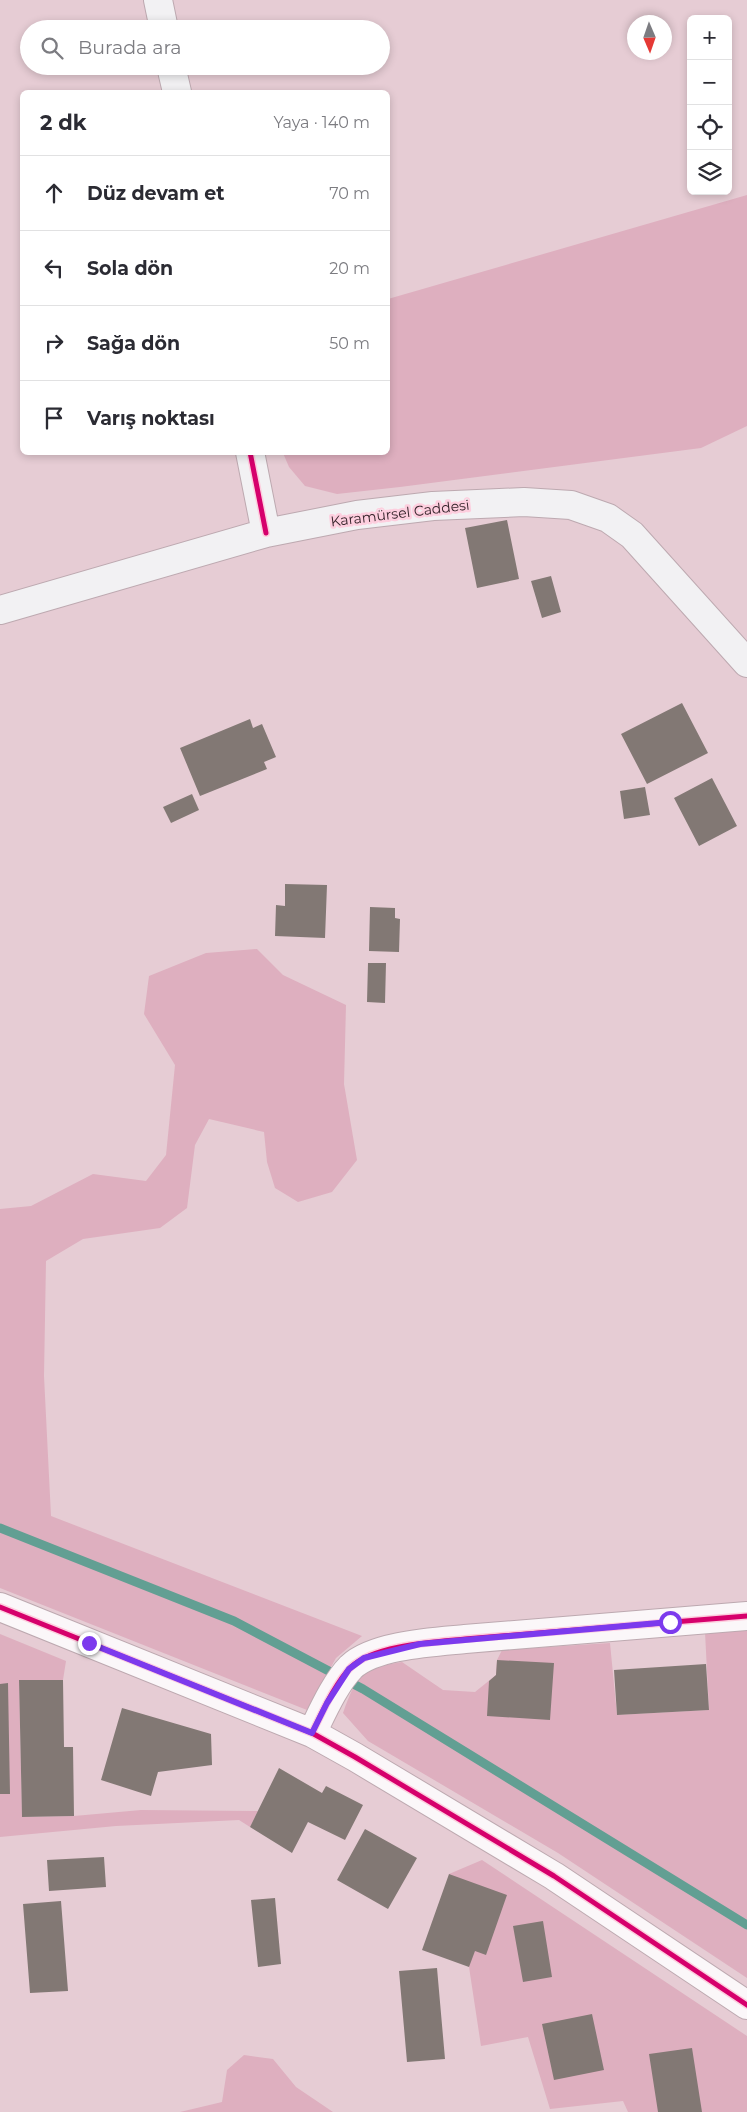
<!DOCTYPE html>
<html lang="tr">
<head>
<meta charset="utf-8">
<style>
	body { margin:0; font-family:Montserrat,sans-serif; background:#f7f7f7; color:#2b2b33 }
	.controls { position:absolute; right:15px; top:15px; display:grid; overflow:hidden; border-radius:8px; box-shadow:0 2px 8px #0003 }
	.controls button { width:45px; height:45px; display:grid; place-items:center; padding:0; border:0; border-bottom:1px solid #e1e1e2; background:#fff; color:#2b2b33; font:25px sans-serif }
	.compass { position:absolute; left:627px; top:15px; width:45px; height:45px; border-radius:50%; background:#fff; box-shadow:0 2px 8px #0003; rotate:178deg }
	.stop { position:absolute; width:15px; height:15px; margin:-11px; border:4px solid #7c3aed; border-radius:50%; background:#fff }
	.stop.end { background:#7c3aed; border-color:#fff; box-shadow:0 1px 5px #0008 }
	.list { margin:0; padding:0; list-style:none }
	h2 { display:flex; justify-content:space-between; align-items:center; height:65px; margin:0; padding:0 20px; font-size:21px }
	h2 small { font-size:16px; font-weight:400; color:#7c7c81 }
	.list li { display:grid; grid-template-columns:32px 1fr auto; gap:15px; align-items:center; box-sizing:border-box; height:75px; padding:0 20px; border-top:1px solid #e1e1e2 }
	.list b { display:block; font-size:19px; white-space:nowrap }
	.list em { font-size:16px; font-style:normal; color:#7c7c81 }
	.icon { flex:none; width:28px; height:28px; fill:none; stroke:currentColor; stroke-width:2; stroke-linecap:round; stroke-linejoin:round }
	.map { position:relative; flex:none; width:747px; height:2112px; overflow:hidden }
	.search { position:absolute; background:#fff; box-shadow:0 2px 8px #0003; left:20px; top:20px; width:370px; height:55px; display:flex; align-items:center; gap:12px; box-sizing:border-box; padding:0 18px; border-radius:28px; color:#7c7c81; font-size:19px }
	.panel { position:absolute; background:#fff; box-shadow:0 2px 8px #0003; left:20px; top:90px; width:370px; height:365px; border-radius:8px }
	.map>svg:first-child { display:block }
	.green { fill:#deafbf }
	.lines { fill:none; stroke-linecap:round; stroke-linejoin:round }
	.stream { stroke:#629f93; stroke-width:9 }
	.building { fill:#827874 }
	.street-casing { stroke:#bda9b0; stroke-width:30 }
	.secondary-casing { stroke:#bda9b0; stroke-width:30 }
	.street { stroke:#fbf7f9; stroke-width:28 }
	.secondary { stroke:#f2f1f3; stroke-width:28 }
	.cycleway-casing { stroke:#fdcede; stroke-width:8 }
	.cycleway { stroke:#d6006c; stroke-width:5 }
	.route { stroke:#7c3aed; stroke-width:6 }
	.labels { text-anchor:middle; dominant-baseline:central; stroke-width:5; stroke-linejoin:round; paint-order:stroke }
	.street-label { font-size:14px; fill:#36242b; stroke:#fdcede }
</style>
</head>
<body>
<div class="map">
<svg width="747" height="2112" viewBox="0 0 747 2112">
	<rect width="100%" height="100%" fill="#e6ccd4"/>
	<path class="green" d="M 747,195 L 747,426 L 701,448 L 400,487 L 337,494 L 305,486 L 289,467 L 283,453 L 388,452 L 388,299 Z
		M 257,949 L 283,975 L 346,1005 L 344,1084 L 357,1160 L 332,1192 L 298,1202 L 275,1188 L 267,1162 L 264,1132 L 209,1119 L 195,1145 L 187,1208 L 160,1228 L 83,1239 L 46,1261 L 44,1376 L 51,1516 L 362,1636 L 336,1658 L 307,1710 L 0,1588 L 0,1209 L 31,1206 L 93,1174 L 146,1181 L 166,1155 L 175,1065 L 144,1014 L 149,976 L 206,953 Z
		M 747,1629 L 747,1978 L 558,1853 L 368,1741 L 343,1713 C 357,1674 361,1669 402,1662 L 443,1690 L 475,1692 L 496,1675 L 497,1660 L 502,1650 L 610,1643 L 617,1715 L 709,1710 L 705,1632 Z
		M 0,1634 L 66,1661 L 63,1680 L 19,1681 L 22,1817 L 74,1816 L 141,1810 L 258,1811 L 250,1827 L 239,1820 L 116,1826 L 0,1837 Z
		M 482,1860 L 747,2036 L 747,2112 L 628,2112 L 623,2101 L 550,2109 L 528,2037 L 481,2046 L 469,1967 L 449,1874 Z
		M 244,2055 L 273,2059 L 296,2087 L 333,2112 L 180,2112 L 222,2102 L 227,2070 Z"/>
	<g class="lines">
		<path class="stream" d="M 0,1528 L 234,1621 L 363,1689 L 747,1925"/>
	</g>
	<path class="building" d="M 507,520 L 519,579 L 477,588 L 465,528 Z
		M 551,576 L 561,612 L 542,618 L 531,581 Z
		M 682,703 L 708,753 L 647,784 L 621,734 Z
		M 250,719 L 253,728 L 262,724 L 276,757 L 264,762 L 267,769 L 200,796 L 180,748 Z
		M 712,778 L 737,826 L 699,846 L 674,798 Z
		M 645,787 L 650,815 L 624,819 L 620,791 Z
		M 192,794 L 199,810 L 171,823 L 163,807 Z
		M 285,884 L 327,885 L 325,938 L 275,936 L 276,905 L 285,906 Z
		M 370,907 L 395,908 L 395,918 L 400,919 L 399,952 L 369,951 Z
		M 368,963 L 386,963 L 385,1003 L 367,1002 Z
		M 497,1660 L 554,1663 L 550,1720 L 487,1716 L 489,1681 L 496,1675 Z
		M 706,1664 L 709,1710 L 617,1715 L 614,1670 Z
		M 19,1680 L 63,1680 L 64,1747 L 73,1747 L 74,1816 L 22,1817 Z
		M 8,1683 L 10,1794 L 0,1794 L 0,1684 Z
		M 122,1708 L 211,1734 L 212,1765 L 158,1772 L 151,1796 L 101,1780 Z
		M 279,1768 L 322,1793 L 326,1786 L 363,1805 L 345,1840 L 308,1822 L 292,1853 L 250,1827 Z
		M 365,1829 L 417,1858 L 388,1909 L 337,1880 Z
		M 104,1857 L 106,1887 L 49,1891 L 47,1860 Z
		M 449,1874 L 507,1895 L 486,1955 L 475,1951 L 469,1967 L 422,1950 Z
		M 275,1898 L 281,1964 L 258,1967 L 251,1900 Z
		M 61,1901 L 68,1991 L 30,1993 L 23,1904 Z
		M 543,1921 L 552,1977 L 523,1982 L 513,1926 Z
		M 437,1968 L 445,2059 L 407,2062 L 399,1971 Z
		M 592,2014 L 604,2070 L 554,2080 L 542,2024 Z
		M 692,2048 L 702,2112 L 658,2112 L 649,2054 Z"/>
	<g class="lines">
		<g class="street-casing">
			<path id="street" d="M 0,1607 L 312,1733 L 355,1757 L 554,1876 L 747,2005
				M 312,1733 C 322,1713 335,1683 351,1667 C 374,1645 434,1642 465,1639 L 747,1616"/>
		</g>
		<g class="secondary-casing">
			<path id="secondary" d="M 158,0 L 164,29
				M 171,66 L 177,92
				M 250,452 L 266,533
				M 0,610 L 266,533 L 357,515 L 433,506 L 524,502 L 571,505 L 608,518 L 632,535 L 747,663"/>
		</g>
		<use href="#street" class="street"/>
		<use href="#secondary" class="secondary"/>
		<g class="cycleway-casing">
			<path id="cycleway" d="M 250,452 L 266,533
				M 0,1607 L 312,1733 L 355,1757 L 554,1876 L 747,2005
				M 312,1733 C 322,1713 335,1683 351,1667 C 374,1645 434,1642 465,1639 L 747,1616"/>
		</g>
		<use href="#cycleway" class="cycleway"/>
	</g>
	<g class="lines">
		<path class="route" d="M 89,1643 L 312,1733 L 327,1703 L 349,1669 L 364,1658 L 420,1644 L 670,1622"/>
	</g>
	<g class="labels">
		<g class="street-label">
			<text transform="translate(400 513) rotate(-7)">Karamürsel Caddesi</text>
		</g>
	</g>
</svg>
<div class="controls">
<button>+</button>
<button>−</button>
<button><svg class="icon" aria-label="locate" viewBox="0 0 24 24"><circle cx="12" cy="12" r="6"/><path d="M12 2v4M12 18v4M2 12h4M18 12h4"/></svg></button>
<button><svg class="icon" aria-label="layers" viewBox="0 0 24 24"><path d="M12 4l9 5-9 5-9-5zM3 14l9 5 9-5"/></svg></button>
</div>
<svg class="compass" viewBox="-18 -18 36 36"><path d="M0-13l5 13h-10z" fill="#e53935"/><path d="M0 13l5-13h-10z" fill="#7c7c81"/></svg>
<div class="stop" style="left:670px;top:1622px"></div>
<div class="stop end" style="left:89px;top:1643px"></div>
<div class="search"><svg class="icon" aria-label="search" viewBox="0 0 24 24"><circle cx="10" cy="10" r="6"/><path d="M15 15l6 6"/></svg>Burada ara</div>
<section class="panel">
<h2>2 dk<small>Yaya · 140 m</small></h2>
<ul class="list">
<li><svg class="icon" aria-label="ahead" viewBox="0 0 24 24"><path d="M12 20V5M6 11l6-6 6 6"/></svg><div><b>Düz devam et</b></div><em>70 m</em></li>
<li><svg class="icon" aria-label="left" viewBox="0 0 24 24"><path d="M17 20v-9H6M10 6l-5 5 5 5"/></svg><div><b>Sola dön</b></div><em>20 m</em></li>
<li><svg class="icon" aria-label="right" viewBox="0 0 24 24"><path d="M7 20v-9h11M14 6l5 5-5 5"/></svg><div><b>Sağa dön</b></div><em>50 m</em></li>
<li><svg class="icon" aria-label="arrive" viewBox="0 0 24 24"><path d="M6 21V4h12l-3 4 3 4H6"/></svg><div><b>Varış noktası</b></div></li>
</ul>
</section>
</div>
</body>
</html>
